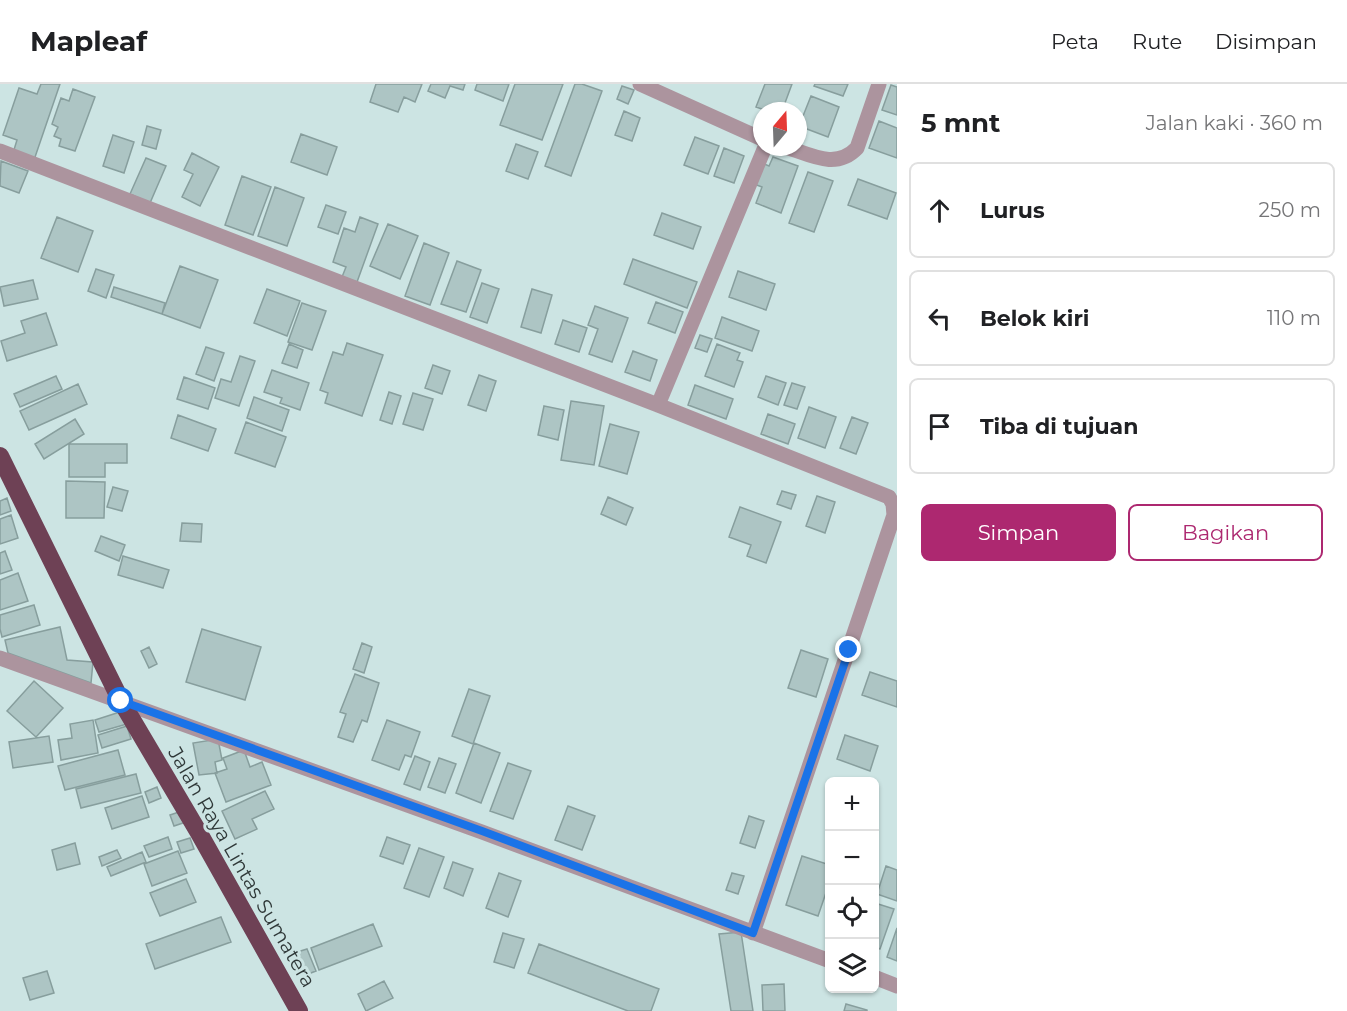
<!DOCTYPE html>
<html lang="id">
<head>
<meta charset="utf-8">
<style>
	body { margin:0; font-family:Montserrat,sans-serif; background:#f6f6f6; color:#202124 }
	.controls { position:absolute; right:18px; bottom:18px; display:grid; overflow:hidden; border-radius:9px; box-shadow:0 2px 4px #0004 }
	.controls button { width:54px; height:54px; display:grid; place-items:center; padding:0; border:0; border-bottom:2px solid #e0e0e0; background:#fff; color:#202124; font:30px sans-serif }
	.compass { position:absolute; left:753px; top:18px; width:54px; height:54px; border-radius:50%; background:#fff; box-shadow:0 2px 4px #0004; rotate:19deg }
	.stop { position:absolute; width:18px; height:18px; margin:-14px; border:4px solid #1a73e8; border-radius:50%; background:#fff }
	.stop.end { background:#1a73e8; border-color:#fff; box-shadow:0 2px 6px #0008 }
	.list { margin:0; padding:0; list-style:none }
	h2 { display:flex; justify-content:space-between; align-items:center; height:78px; margin:0; padding:0 24px; font-size:26px }
	h2 small { font-size:20px; font-weight:400; color:#757577 }
	.list li { display:grid; grid-template-columns:39px 1fr auto; gap:18px; align-items:center; box-sizing:border-box; height:96px; margin:0 12px 12px; padding:0 12px; border:2px solid #e0e0e0; border-radius:9px }
	.list b { display:block; font-size:22px; white-space:nowrap }
	.list em { font-size:20px; font-style:normal; color:#757577 }
	.actions { display:flex; gap:12px; padding:18px 24px }
	.actions a { flex:1; padding:14px 0; border:2px solid #ad2870; border-radius:9px; text-align:center; font-size:21px; color:#ad2870 }
	.actions .main { background:#ad2870; color:#fff }
	.icon { flex:none; width:33px; height:33px; fill:none; stroke:currentColor; stroke-width:2; stroke-linecap:round; stroke-linejoin:round }
	.map { position:relative; flex:none; width:897px; height:927px; overflow:hidden }
	header { display:flex; align-items:center; gap:36px; box-sizing:border-box; height:84px; padding:0 30px; background:#fff; border-bottom:2px solid #e0e0e0 }
	header strong { font-size:28px }
	nav { display:flex; gap:33px; margin-inline-start:auto; font-size:21px }
	main { display:flex }
	aside { flex:1; background:#fff }
	.map>svg:first-child { display:block }
	.building { fill:#adc5c4; stroke:#879e9d; stroke-width:1.5 }
	.lines { fill:none; stroke-linecap:round; stroke-linejoin:round }
	.minor { stroke:#ac949e; stroke-width:15 }
	.highway { stroke:#6e4155; stroke-width:18 }
	.route { stroke:#1a73e8; stroke-width:8 }
	.labels { text-anchor:middle; dominant-baseline:central; stroke-width:6; stroke-linejoin:round; paint-order:stroke }
	.street-label { font-size:20px; fill:#2f3838; stroke:#cce4e3 }
</style>
</head>
<body>
<header>
<strong>Mapleaf</strong>
<nav><a>Peta</a><a>Rute</a><a>Disimpan</a></nav>
</header>
<main>
<div class="map">
<svg width="897" height="927" viewBox="0 0 897 927">
	<rect width="100%" height="100%" fill="#cce4e3"/>
	<path class="building" d="M 41,0 L 60,0 L 34,76 L 13,69 L 17,56 L 3,51 L 19,4 L 37,10 Z
		M 376,0 L 422,0 L 415,18 L 404,13 L 398,28 L 370,18 Z
		M 431,0 L 465,0 L 463,6 L 450,2 L 445,14 L 428,7 Z
		M 477,0 L 509,0 L 503,17 L 475,6 Z
		M 515,0 L 563,0 L 542,56 L 500,41 Z
		M 575,0 L 582,0 L 602,7 L 571,92 L 545,82 Z
		M 765,0 L 792,0 L 782,27 L 768,27 L 756,23 Z
		M 815,0 L 848,0 L 843,12 L 814,2 Z
		M 891,1 L 897,3 L 897,31 L 882,26 Z
		M 622,2 L 634,6 L 628,20 L 617,15 Z
		M 73,5 L 95,13 L 75,67 L 59,62 L 61,55 L 54,52 L 58,43 L 52,40 L 61,14 L 69,17 Z
		M 811,12 L 839,23 L 828,53 L 799,42 Z
		M 624,27 L 640,34 L 632,57 L 615,51 Z
		M 879,37 L 897,44 L 897,74 L 869,64 Z
		M 147,42 L 161,46 L 156,65 L 142,61 Z
		M 301,50 L 337,63 L 327,91 L 291,78 Z
		M 113,51 L 134,58 L 124,89 L 103,82 Z
		M 695,53 L 719,62 L 708,90 L 684,81 Z
		M 516,60 L 538,68 L 528,95 L 506,87 Z
		M 724,64 L 744,72 L 734,99 L 714,92 Z
		M 192,69 L 219,83 L 200,122 L 182,113 L 193,90 L 184,86 Z
		M 773,73 L 798,82 L 781,129 L 756,119 L 762,103 L 754,100 L 762,79 L 769,82 Z
		M 146,74 L 166,82 L 150,119 L 130,110 Z
		M 1,77 L 28,87 L 19,109 L 0,102 Z
		M 808,88 L 833,97 L 814,148 L 789,139 Z
		M 242,92 L 271,103 L 253,151 L 225,141 Z
		M 858,95 L 896,109 L 887,135 L 848,121 Z
		M 275,103 L 304,114 L 287,162 L 258,152 Z
		M 326,121 L 346,128 L 338,150 L 318,143 Z
		M 662,129 L 701,143 L 693,165 L 654,151 Z
		M 57,133 L 93,147 L 78,188 L 41,174 Z
		M 360,133 L 378,140 L 357,198 L 342,193 L 346,183 L 333,178 L 344,144 L 355,148 Z
		M 388,140 L 418,152 L 400,195 L 370,182 Z
		M 424,159 L 449,169 L 430,221 L 405,212 Z
		M 633,175 L 697,198 L 687,224 L 624,200 Z
		M 457,177 L 481,186 L 466,228 L 441,220 Z
		M 180,182 L 218,196 L 200,244 L 162,230 Z
		M 96,185 L 114,191 L 106,214 L 88,207 Z
		M 738,187 L 775,200 L 766,226 L 729,213 Z
		M 33,196 L 38,215 L 4,222 L 0,203 Z
		M 482,199 L 499,205 L 487,239 L 470,233 Z
		M 114,203 L 165,219 L 162,230 L 111,213 Z
		M 267,205 L 300,217 L 287,252 L 254,239 Z
		M 532,205 L 552,211 L 541,249 L 521,243 Z
		M 656,218 L 683,228 L 675,249 L 648,239 Z
		M 302,219 L 326,227 L 312,266 L 288,258 Z
		M 595,222 L 628,234 L 612,278 L 589,270 L 598,245 L 588,241 Z
		M 46,229 L 57,261 L 7,277 L 1,257 L 25,249 L 21,237 Z
		M 722,233 L 759,247 L 752,267 L 715,254 Z
		M 563,236 L 587,244 L 579,268 L 555,260 Z
		M 700,251 L 712,255 L 707,268 L 695,264 Z
		M 347,259 L 383,271 L 362,332 L 325,319 L 328,309 L 320,306 L 333,268 L 343,271 Z
		M 289,260 L 303,266 L 297,284 L 282,279 Z
		M 717,260 L 740,269 L 737,276 L 743,278 L 734,303 L 705,292 Z
		M 206,263 L 224,269 L 214,297 L 196,290 Z
		M 633,267 L 657,276 L 650,297 L 625,288 Z
		M 240,272 L 255,277 L 239,322 L 215,314 L 221,295 L 231,298 Z
		M 433,281 L 450,287 L 442,310 L 425,304 Z
		M 272,286 L 309,299 L 300,326 L 280,319 L 282,314 L 264,308 Z
		M 479,291 L 496,297 L 486,327 L 468,321 Z
		M 56,292 L 62,305 L 20,323 L 14,310 Z
		M 766,292 L 786,299 L 778,321 L 758,313 Z
		M 184,293 L 215,304 L 208,325 L 177,315 Z
		M 792,299 L 805,303 L 797,325 L 784,321 Z
		M 78,300 L 87,320 L 29,346 L 20,327 Z
		M 695,301 L 733,315 L 726,335 L 688,321 Z
		M 389,308 L 401,312 L 392,340 L 380,336 Z
		M 413,309 L 433,315 L 423,346 L 403,340 Z
		M 254,313 L 289,326 L 282,347 L 247,334 Z
		M 571,317 L 604,322 L 594,381 L 561,376 Z
		M 544,322 L 564,326 L 558,356 L 538,351 Z
		M 809,323 L 836,333 L 825,364 L 798,354 Z
		M 768,330 L 795,340 L 788,360 L 761,350 Z
		M 178,331 L 216,345 L 208,367 L 171,354 Z
		M 852,333 L 868,339 L 856,370 L 840,364 Z
		M 75,335 L 84,350 L 44,375 L 35,360 Z
		M 246,338 L 286,353 L 275,383 L 235,369 Z
		M 610,340 L 639,348 L 627,390 L 599,382 Z
		M 69,360 L 127,360 L 127,379 L 105,379 L 105,393 L 69,393 Z
		M 66,397 L 105,398 L 104,434 L 66,434 Z
		M 113,403 L 128,407 L 122,427 L 107,423 Z
		M 782,407 L 796,411 L 791,425 L 777,420 Z
		M 817,412 L 835,418 L 825,449 L 806,442 Z
		M 608,413 L 633,424 L 626,441 L 601,430 Z
		M 7,414 L 11,427 L 0,431 L 0,417 Z
		M 740,423 L 781,438 L 766,479 L 747,472 L 751,461 L 729,453 Z
		M 11,431 L 18,454 L 0,460 L 0,435 Z
		M 182,439 L 202,440 L 201,458 L 180,457 Z
		M 101,452 L 125,461 L 119,477 L 95,467 Z
		M 5,467 L 12,486 L 0,490 L 0,469 Z
		M 123,472 L 169,486 L 163,504 L 118,491 Z
		M 18,489 L 28,517 L 0,526 L 0,496 Z
		M 34,521 L 40,541 L 2,553 L 0,545 L 0,531 Z
		M 60,543 L 67,576 L 93,578 L 91,599 L 8,569 L 5,556 Z
		M 202,545 L 261,563 L 245,616 L 186,598 Z
		M 362,559 L 372,563 L 364,589 L 353,585 Z
		M 149,563 L 157,580 L 149,584 L 141,567 Z
		M 801,566 L 828,575 L 816,613 L 788,604 Z
		M 870,588 L 897,597 L 897,623 L 862,611 Z
		M 355,590 L 379,599 L 367,638 L 362,636 L 353,658 L 338,653 L 346,630 L 340,628 Z
		M 34,597 L 63,624 L 36,653 L 7,627 Z
		M 469,605 L 490,612 L 473,660 L 452,652 Z
		M 123,627 L 127,640 L 99,648 L 95,636 Z
		M 93,636 L 98,669 L 61,676 L 58,656 L 72,654 L 70,640 Z
		M 387,636 L 420,648 L 411,673 L 405,671 L 399,686 L 372,676 Z
		M 127,642 L 131,655 L 102,664 L 98,651 Z
		M 845,651 L 878,662 L 870,687 L 837,675 Z
		M 49,652 L 53,678 L 13,684 L 9,658 Z
		M 218,655 L 222,676 L 215,678 L 217,689 L 199,691 L 193,659 Z
		M 474,659 L 500,669 L 481,719 L 456,709 Z
		M 118,666 L 125,691 L 65,706 L 58,682 Z
		M 244,666 L 250,683 L 262,678 L 271,701 L 226,718 L 215,689 L 227,685 L 223,674 Z
		M 415,672 L 430,678 L 420,706 L 404,700 Z
		M 439,674 L 456,680 L 445,709 L 428,703 Z
		M 508,679 L 531,687 L 513,735 L 490,727 Z
		M 136,690 L 141,709 L 81,724 L 76,705 Z
		M 157,703 L 161,714 L 149,719 L 145,708 Z
		M 265,707 L 274,725 L 252,735 L 257,745 L 235,755 L 222,727 Z
		M 142,712 L 149,733 L 112,745 L 105,724 Z
		M 568,722 L 595,732 L 582,766 L 555,756 Z
		M 182,727 L 186,738 L 174,742 L 170,731 Z
		M 749,732 L 764,737 L 755,764 L 740,759 Z
		M 168,753 L 172,765 L 149,773 L 144,762 Z
		M 387,753 L 410,761 L 403,780 L 380,772 Z
		M 190,754 L 194,765 L 181,769 L 177,758 Z
		M 75,759 L 80,780 L 57,786 L 52,766 Z
		M 419,764 L 444,773 L 429,813 L 404,804 Z
		M 117,766 L 121,774 L 102,782 L 99,773 Z
		M 178,767 L 187,789 L 152,802 L 144,780 Z
		M 142,768 L 146,778 L 111,792 L 107,783 Z
		M 802,772 L 830,781 L 830,797 L 818,832 L 786,821 Z
		M 453,778 L 473,785 L 463,812 L 444,804 Z
		M 886,782 L 897,786 L 897,817 L 877,810 Z
		M 499,789 L 521,797 L 508,833 L 486,824 Z
		M 732,789 L 744,792 L 738,810 L 726,806 Z
		M 186,795 L 196,818 L 160,832 L 150,809 Z
		M 875,819 L 894,825 L 880,865 L 874,864 Z
		M 221,833 L 231,858 L 155,885 L 146,860 Z
		M 373,840 L 382,862 L 319,886 L 311,864 Z
		M 897,844 L 897,877 L 887,873 Z
		M 741,848 L 753,927 L 731,927 L 719,850 Z
		M 503,849 L 524,855 L 514,884 L 494,878 Z
		M 539,860 L 659,905 L 651,927 L 628,927 L 528,889 Z
		M 307,865 L 316,887 L 303,892 L 294,869 Z
		M 47,887 L 54,909 L 30,916 L 23,894 Z
		M 384,897 L 393,914 L 366,927 L 358,910 Z
		M 784,900 L 785,927 L 763,927 L 762,901 Z
		M 846,920 L 867,926 L 867,927 L 844,927 Z"/>
	<g class="lines">
		<path class="minor" d="M 640,0 L 762,55
			M 786,63 C 811,71 836,86 857,64 L 879,0
			M 0,67 L 658,321 L 889,413 L 893,420 L 894,431 L 753,849
			M 658,321 L 765,63
			M 0,574 L 482,748 L 830,877
			M 874,893 L 897,902"/>
		<path class="highway" d="M 0,372 L 121,617 L 199,749 L 299,927"/>
	</g>
	<g class="lines">
		<path class="route" d="M 121,617 L 482,747 L 753,849 L 849,566"/>
	</g>
	<g class="labels">
		<g class="street-label">
			<text transform="translate(242 783) rotate(60)">Jalan Raya Lintas Sumatera</text>
		</g>
	</g>
</svg>
<div class="controls">
<button>+</button>
<button>−</button>
<button><svg class="icon" aria-label="locate" viewBox="0 0 24 24"><circle cx="12" cy="12" r="6"/><path d="M12 2v4M12 18v4M2 12h4M18 12h4"/></svg></button>
<button><svg class="icon" aria-label="layers" viewBox="0 0 24 24"><path d="M12 4l9 5-9 5-9-5zM3 14l9 5 9-5"/></svg></button>
</div>
<svg class="compass" viewBox="-18 -18 36 36"><path d="M0-13l5 13h-10z" fill="#e53935"/><path d="M0 13l5-13h-10z" fill="#757577"/></svg>
<div class="stop" style="left:121px;top:617px"></div>
<div class="stop end" style="left:849px;top:566px"></div>
</div>
<aside>
<h2>5 mnt<small>Jalan kaki · 360 m</small></h2>
<ul class="list">
<li><svg class="icon" aria-label="ahead" viewBox="0 0 24 24"><path d="M12 20V5M6 11l6-6 6 6"/></svg><div><b>Lurus</b></div><em>250 m</em></li>
<li><svg class="icon" aria-label="left" viewBox="0 0 24 24"><path d="M17 20v-9H6M10 6l-5 5 5 5"/></svg><div><b>Belok kiri</b></div><em>110 m</em></li>
<li><svg class="icon" aria-label="arrive" viewBox="0 0 24 24"><path d="M6 21V4h12l-3 4 3 4H6"/></svg><div><b>Tiba di tujuan</b></div></li>
</ul>
<div class="actions"><a class="main">Simpan</a><a>Bagikan</a></div>
</aside>
</main>
</body>
</html>
